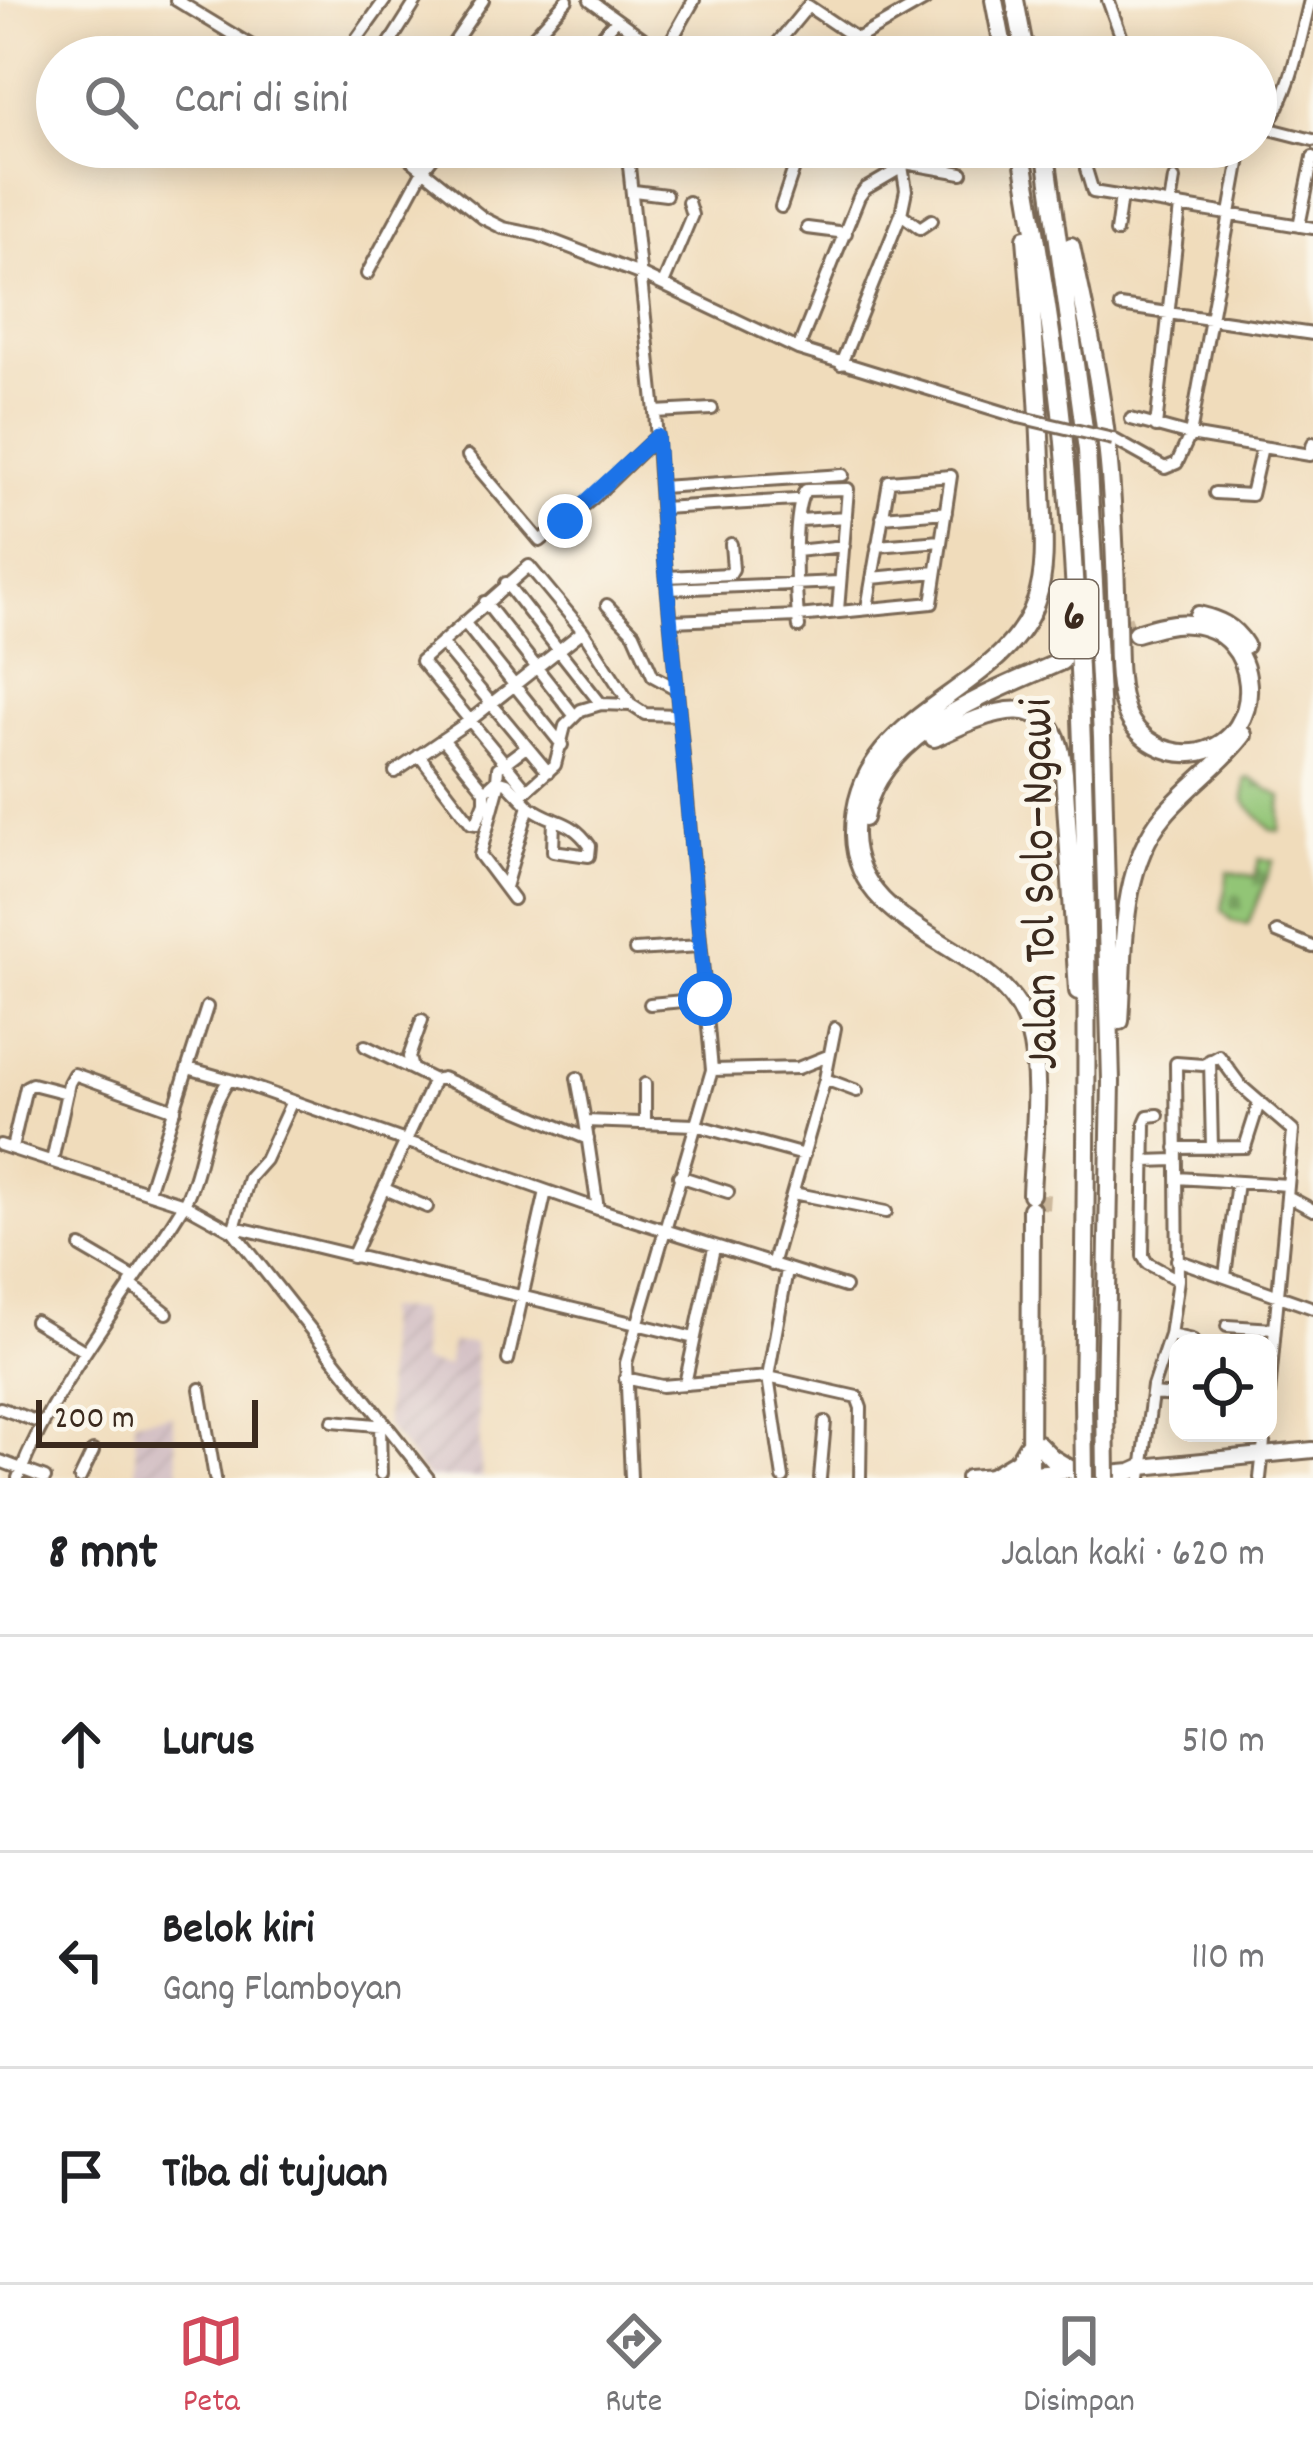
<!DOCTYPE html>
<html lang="id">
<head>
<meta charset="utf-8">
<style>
	body { margin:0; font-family:Dekko,sans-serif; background:#f2f2f2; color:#202124 }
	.controls { position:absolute; right:36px; bottom:36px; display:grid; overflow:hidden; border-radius:24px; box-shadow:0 6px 30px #0003 }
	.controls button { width:108px; height:108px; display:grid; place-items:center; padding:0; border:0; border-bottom:3px solid #e0e0e0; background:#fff; color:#202124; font:60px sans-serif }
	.scale { position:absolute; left:36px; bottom:30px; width:222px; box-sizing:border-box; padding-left:12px; border:6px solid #3b2a1e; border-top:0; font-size:33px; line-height:42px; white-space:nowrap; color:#3b2a1e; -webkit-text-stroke:9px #fbf7ec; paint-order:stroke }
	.stop { position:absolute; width:36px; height:36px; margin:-27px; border:9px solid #1a73e8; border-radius:50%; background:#fff }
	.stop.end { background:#1a73e8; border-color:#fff; box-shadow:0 3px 12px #0008 }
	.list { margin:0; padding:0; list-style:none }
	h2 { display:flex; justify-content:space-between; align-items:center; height:156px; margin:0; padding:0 48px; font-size:51px }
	h2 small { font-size:39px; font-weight:400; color:#757577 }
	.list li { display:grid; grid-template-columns:78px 1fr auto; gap:36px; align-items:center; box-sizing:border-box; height:216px; padding:0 48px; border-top:3px solid #e0e0e0 }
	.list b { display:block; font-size:45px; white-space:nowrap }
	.list p { margin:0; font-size:39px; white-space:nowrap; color:#757577 }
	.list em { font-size:39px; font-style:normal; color:#757577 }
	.icon { flex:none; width:66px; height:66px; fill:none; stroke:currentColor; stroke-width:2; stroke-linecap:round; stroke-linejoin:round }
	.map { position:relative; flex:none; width:1313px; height:1478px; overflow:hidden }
	.search { position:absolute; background:#fff; box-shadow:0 6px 30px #0003; left:36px; right:36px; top:36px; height:132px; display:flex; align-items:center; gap:30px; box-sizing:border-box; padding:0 42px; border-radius:66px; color:#757577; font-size:45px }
	.sheet { height:804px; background:#fff }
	nav { display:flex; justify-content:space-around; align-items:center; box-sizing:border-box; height:168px; border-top:3px solid #e0e0e0; background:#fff; font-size:33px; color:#757577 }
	nav a { display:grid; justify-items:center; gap:6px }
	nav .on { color:#d1495b }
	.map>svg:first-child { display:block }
	.industrial { fill:url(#industrial-furrows) }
	.cemetery { fill:url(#cemetery-stones); stroke:#66784a; stroke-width:3 }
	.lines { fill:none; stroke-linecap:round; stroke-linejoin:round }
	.highway-tunnel { stroke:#ccb89c; stroke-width:16; stroke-dasharray:16 8; stroke-linecap:butt }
	.minor-casing { stroke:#7a6855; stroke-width:16 }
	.major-casing { stroke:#7a6855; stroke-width:20 }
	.highway-casing { stroke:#7a6855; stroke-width:22 }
	.minor { stroke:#fff; stroke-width:10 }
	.major { stroke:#fff; stroke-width:14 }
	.highway { stroke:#fff; stroke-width:16 }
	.minor-bridge-casing { stroke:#7a6855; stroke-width:16; stroke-linecap:butt }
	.highway-bridge-casing { stroke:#7a6855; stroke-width:22; stroke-linecap:butt }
	.minor-bridge { stroke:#fff; stroke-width:10 }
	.highway-bridge { stroke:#fff; stroke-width:16 }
	.route { stroke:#1a73e8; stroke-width:15 }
	.labels { text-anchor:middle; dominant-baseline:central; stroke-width:10; stroke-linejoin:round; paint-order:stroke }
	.shield { fill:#fbf7ec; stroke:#75685c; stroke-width:3 }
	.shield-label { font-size:45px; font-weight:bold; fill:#3b2a1e }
	.street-label { font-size:48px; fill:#3b2a1e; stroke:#fbf7ec }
</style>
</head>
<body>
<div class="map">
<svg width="1313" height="1478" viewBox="0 0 1313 1478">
	<defs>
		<pattern id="industrial-furrows" width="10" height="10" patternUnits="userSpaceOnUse" patternTransform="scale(3)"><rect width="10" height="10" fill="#d2bec3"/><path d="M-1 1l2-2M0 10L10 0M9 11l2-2" fill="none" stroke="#b5a3a7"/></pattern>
		<pattern id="cemetery-stones" width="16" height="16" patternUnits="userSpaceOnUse" patternTransform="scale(3)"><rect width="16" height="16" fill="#92c576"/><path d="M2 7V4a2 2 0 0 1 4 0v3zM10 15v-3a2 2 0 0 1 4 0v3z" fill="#78a060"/></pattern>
	</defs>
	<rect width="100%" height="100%" fill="#fbf7ec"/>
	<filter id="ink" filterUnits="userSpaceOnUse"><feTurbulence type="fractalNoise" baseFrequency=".00833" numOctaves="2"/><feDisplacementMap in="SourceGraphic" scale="24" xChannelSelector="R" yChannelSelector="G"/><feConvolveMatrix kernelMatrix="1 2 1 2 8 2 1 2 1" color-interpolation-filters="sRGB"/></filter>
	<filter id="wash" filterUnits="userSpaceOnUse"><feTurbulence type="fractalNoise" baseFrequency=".004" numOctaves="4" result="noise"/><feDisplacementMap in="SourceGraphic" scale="48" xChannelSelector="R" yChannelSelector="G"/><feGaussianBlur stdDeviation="2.7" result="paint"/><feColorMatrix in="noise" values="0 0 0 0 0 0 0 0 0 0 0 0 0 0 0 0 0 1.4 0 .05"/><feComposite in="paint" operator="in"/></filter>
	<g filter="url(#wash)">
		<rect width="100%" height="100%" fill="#f0dcbb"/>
		<path class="industrial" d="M 384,1309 L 419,1310 L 422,1362 L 447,1367 L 451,1343 L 474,1343 L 482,1478 L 427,1478 L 386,1426 Z
			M 172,1415 L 180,1478 L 136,1478 L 134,1420 Z"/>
		<path class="cemetery" d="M 1249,778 L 1282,797 L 1280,831 L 1271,830 L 1244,801 L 1245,779 Z
			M 1259,859 L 1274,860 L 1248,924 L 1232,921 L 1222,910 L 1228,871 L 1255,877 Z"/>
	</g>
	<g filter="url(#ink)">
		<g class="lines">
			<path class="highway-tunnel" d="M 1060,651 L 1134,623
				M 1041,1209 L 1042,1194"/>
			<g class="minor-casing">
				<path id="minor" d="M 176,0 L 270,57
					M 590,0 L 669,57
					M 1108,0 L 1123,41 L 1123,57
					M 663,55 L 694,0
					M 344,57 L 385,0
					M 381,57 L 417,0
					M 444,57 L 483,0
					M 515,57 L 567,0
					M 583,57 L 616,20
					M 766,57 L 808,6 L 857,39
					M 836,57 L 857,39 L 925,0
					M 1266,128 L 1313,140
					M 1256,131 L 1266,128 C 1292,90 1299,44 1310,0
					M 395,147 L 483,218 L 503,228 L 538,235 L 642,275 L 798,349 L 1019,417
					M 497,147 L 506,147
					M 627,147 L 655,412 L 664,550 L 712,1070 L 626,1363 L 631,1478
					M 814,147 L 962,173
					M 1093,147 L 1086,169 L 1093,192 L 1313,228
					M 634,191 L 666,195
					M 1170,205 L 1174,179
					M 781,207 L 801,147
					M 901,214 L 920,228 L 932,220
					M 1299,226 L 1313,157
					M 807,228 L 846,233
					M 1116,232 L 1121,196
					M 367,274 L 423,170 L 441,147
					M 663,284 L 692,215 L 688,202
					M 1120,306 L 1313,334
					M 798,349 L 859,197 L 865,189 L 901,168
					M 841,364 L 901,214 L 906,190 L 901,160
					M 655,412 L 712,409
					M 1131,419 L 1190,435 L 1242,147
					M 1156,427 L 1180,207
					M 1113,439 L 1165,468 L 1177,463 L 1190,435 L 1310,455 L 1313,443
					M 468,456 L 540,541 L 593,498 L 657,436
					M 661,487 L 843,475
					M 1215,493 L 1251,495 L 1262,447
					M 662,508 L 796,500
					M 882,517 L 946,512
					M 800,520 L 846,517
					M 877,546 L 941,541
					M 796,551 L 844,546
					M 667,577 L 730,574 L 733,569 L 731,544
					M 872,578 L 936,572
					M 506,583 L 601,704
					M 668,589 L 839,582
					M 485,602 L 574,715
					M 607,605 L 634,633 L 653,676 L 677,689
					M 671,621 L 798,616 L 932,603 L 951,476 L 889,481 L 867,608
					M 464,622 L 562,745
					M 799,627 C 796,601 791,506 806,490 L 848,489 L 838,610
					M 441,643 L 548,772
					M 631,705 L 583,631 L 529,566 L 421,661 L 527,790 L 555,765 L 565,726 L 581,710 L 601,704 L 631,705 L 645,714 L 679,715
					M 443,739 L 485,791 L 497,780 L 498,768 L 526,747
					M 419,755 L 471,823 L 476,824 L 485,802 L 485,791
					M 395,772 L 468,722 L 583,631
					M 497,780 L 507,783 L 529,806 L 505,887
					M 500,781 L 480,855 L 513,899
					M 529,806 C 554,825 570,817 590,846 L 589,856 L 553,851 L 554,819
					M 1277,932 L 1313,947
					M 635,950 L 700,946
					M 650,1004 L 705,999
					M 365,1046 L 434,1080 L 442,1078 L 588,1139
					M 1210,1060 L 1212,1148
					M 188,1068 L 244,1084 L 598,1209 L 845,1287
					M 412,1069 L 409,1057 L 422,1020
					M 712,1070 L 798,1068 L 828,1056
					M 577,1078 L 585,1121
					M 825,1079 L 857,1091
					M 645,1084 L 645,1122
					M 1158,1115 L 1148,1116 L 1145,1123 L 1143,1256 L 1147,1263 L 1178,1280
					M 0,1145 L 184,1204 L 233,1231 L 428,1478
					M 12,1148 L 26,1087 L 32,1084 L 67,1093
					M 1176,1148 L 1245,1147 L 1259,1103
					M 52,1161 L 69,1083 L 74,1074 L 175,1110
					M 1145,1161 L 1176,1160
					M 679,1176 L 728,1192
					M 1177,1178 L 1288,1185
					M 385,1189 L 427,1207
					M 148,1192 L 207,1007
					M 793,1193 L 886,1212
					M 1287,1196 L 1313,1210
					M 598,1209 L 585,1121 L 695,1125 L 804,1155
					M 235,1227 L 694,1338
					M 234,1228 L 249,1178 L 265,1160 L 292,1101
					M 81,1247 L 134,1278
					M 352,1257 L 434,1080
					M 1177,1260 L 1313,1308
					M 772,1265 L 825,1079 L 835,1028
					M 1225,1276 L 1237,1182
					M 130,1284 L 167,1313
					M 35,1321 L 83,1350
					M 1227,1326 L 1274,1329
					M 1170,1335 L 1192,1340
					M 508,1360 L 546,1191
					M 625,1378 L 662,1386 L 768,1377 L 857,1397 L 861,1408 L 860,1478
					M 685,1384 L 714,1248
					M 200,1389 L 215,1478
					M 1152,1394 L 1178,1396
					M 0,1408 L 41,1423
					M 333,1421 L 386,1426
					M 380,1425 L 381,1474
					M 0,1461 L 45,1478
					M 18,1478 C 57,1378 125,1300 181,1209 C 205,1169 201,1119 229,1080
					M 80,1478 L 93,1451
					M 783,1478 L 768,1377 L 787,1270
					M 820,1478 L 825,1422
					M 1141,1478 L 1153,1386 L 1170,1335 L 1178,1280 L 1176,1063 L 1203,1065 L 1219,1056 L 1241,1086 L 1293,1131 L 1268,1405
					M 1260,1478 L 1265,1433"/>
			</g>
			<g class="major-casing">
				<path id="major" d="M 1078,1477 L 1131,1472 L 1142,1467 L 1313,1450
					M 968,1478 L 1071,1470"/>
			</g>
			<g class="highway-casing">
				<path id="highway" d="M 994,0 L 1005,57
					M 1015,0 L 1026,57
					M 1021,147 C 1038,248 1056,350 1065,453 C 1092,767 1088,1082 1083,1397
					M 1045,147 L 1087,450 L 1102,736 L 1111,1082 L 1105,1397
					M 1026,238 C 1033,323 1040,407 1042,492 C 1043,527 1048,567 1036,601 C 1003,698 852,709 854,835 C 856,937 1004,941 1029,1031 C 1043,1083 1033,1141 1031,1194
					M 1071,246 C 1086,315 1101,384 1108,454 C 1114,509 1115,565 1117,619 C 1118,648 1116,684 1126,711 C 1137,740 1169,758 1200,752 C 1270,736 1261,629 1190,624 C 1172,622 1153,628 1136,633
					M 1198,615 C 1219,620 1233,626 1245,645
					M 934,738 C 989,712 1056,679 1064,773 L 1078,991
					M 864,818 C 880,731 991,693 1062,661
					M 1120,1021 C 1125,954 1118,870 1164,815 C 1188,786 1221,764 1243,735
					M 1038,1444 L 1052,1458 L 1072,1470
					M 993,1476 L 1018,1461 L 1027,1446
					M 1030,1478 L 1031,1209"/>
			</g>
			<use href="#minor" class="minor"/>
			<use href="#major" class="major"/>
			<use href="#highway" class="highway"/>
			<g class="minor-bridge-casing">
				<path id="minor-bridge" d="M 1019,417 L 1113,439"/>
			</g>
			<g class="highway-bridge-casing">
				<path id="highway-bridge" d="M 1083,1397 L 1084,1478
					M 1105,1397 L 1106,1478"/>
			</g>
			<use href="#minor-bridge" class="minor-bridge"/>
			<use href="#highway-bridge" class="highway-bridge"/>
		</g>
	</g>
	<g class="lines" filter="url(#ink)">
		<path class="route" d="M 565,521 L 657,436 L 664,550 L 705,999"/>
	</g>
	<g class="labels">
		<rect class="shield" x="1050" y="580" width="48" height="78" rx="9"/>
		<g class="shield-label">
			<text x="1074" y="619">6</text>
		</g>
		<g class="street-label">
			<text transform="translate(1043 884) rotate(-91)">Jalan Tol Solo–Ngawi</text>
		</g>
	</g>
</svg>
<div class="controls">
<button><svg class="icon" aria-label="locate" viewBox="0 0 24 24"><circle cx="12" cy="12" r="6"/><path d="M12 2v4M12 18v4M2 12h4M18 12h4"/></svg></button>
</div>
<div class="scale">200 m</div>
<div class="stop" style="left:705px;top:999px"></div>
<div class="stop end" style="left:565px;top:521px"></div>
<div class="search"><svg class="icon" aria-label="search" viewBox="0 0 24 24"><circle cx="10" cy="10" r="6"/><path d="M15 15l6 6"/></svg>Cari di sini</div>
</div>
<section class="sheet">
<h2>8 mnt<small>Jalan kaki · 620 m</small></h2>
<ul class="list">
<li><svg class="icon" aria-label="ahead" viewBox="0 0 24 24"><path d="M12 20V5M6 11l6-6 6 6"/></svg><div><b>Lurus</b></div><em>510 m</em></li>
<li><svg class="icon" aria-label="left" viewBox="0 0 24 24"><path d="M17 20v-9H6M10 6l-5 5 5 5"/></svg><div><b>Belok kiri</b><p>Gang Flamboyan</p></div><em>110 m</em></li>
<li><svg class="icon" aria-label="arrive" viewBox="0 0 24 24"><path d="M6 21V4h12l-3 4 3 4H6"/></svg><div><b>Tiba di tujuan</b></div></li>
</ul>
</section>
<nav>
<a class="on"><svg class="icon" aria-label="map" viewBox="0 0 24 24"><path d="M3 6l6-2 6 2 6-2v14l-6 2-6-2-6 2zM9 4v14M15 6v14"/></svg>Peta</a>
<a><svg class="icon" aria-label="directions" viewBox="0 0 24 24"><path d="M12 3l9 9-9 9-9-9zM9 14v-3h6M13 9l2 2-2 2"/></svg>Rute</a>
<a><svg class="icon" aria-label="saved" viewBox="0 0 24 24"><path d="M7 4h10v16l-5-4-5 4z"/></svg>Disimpan</a>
</nav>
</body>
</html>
